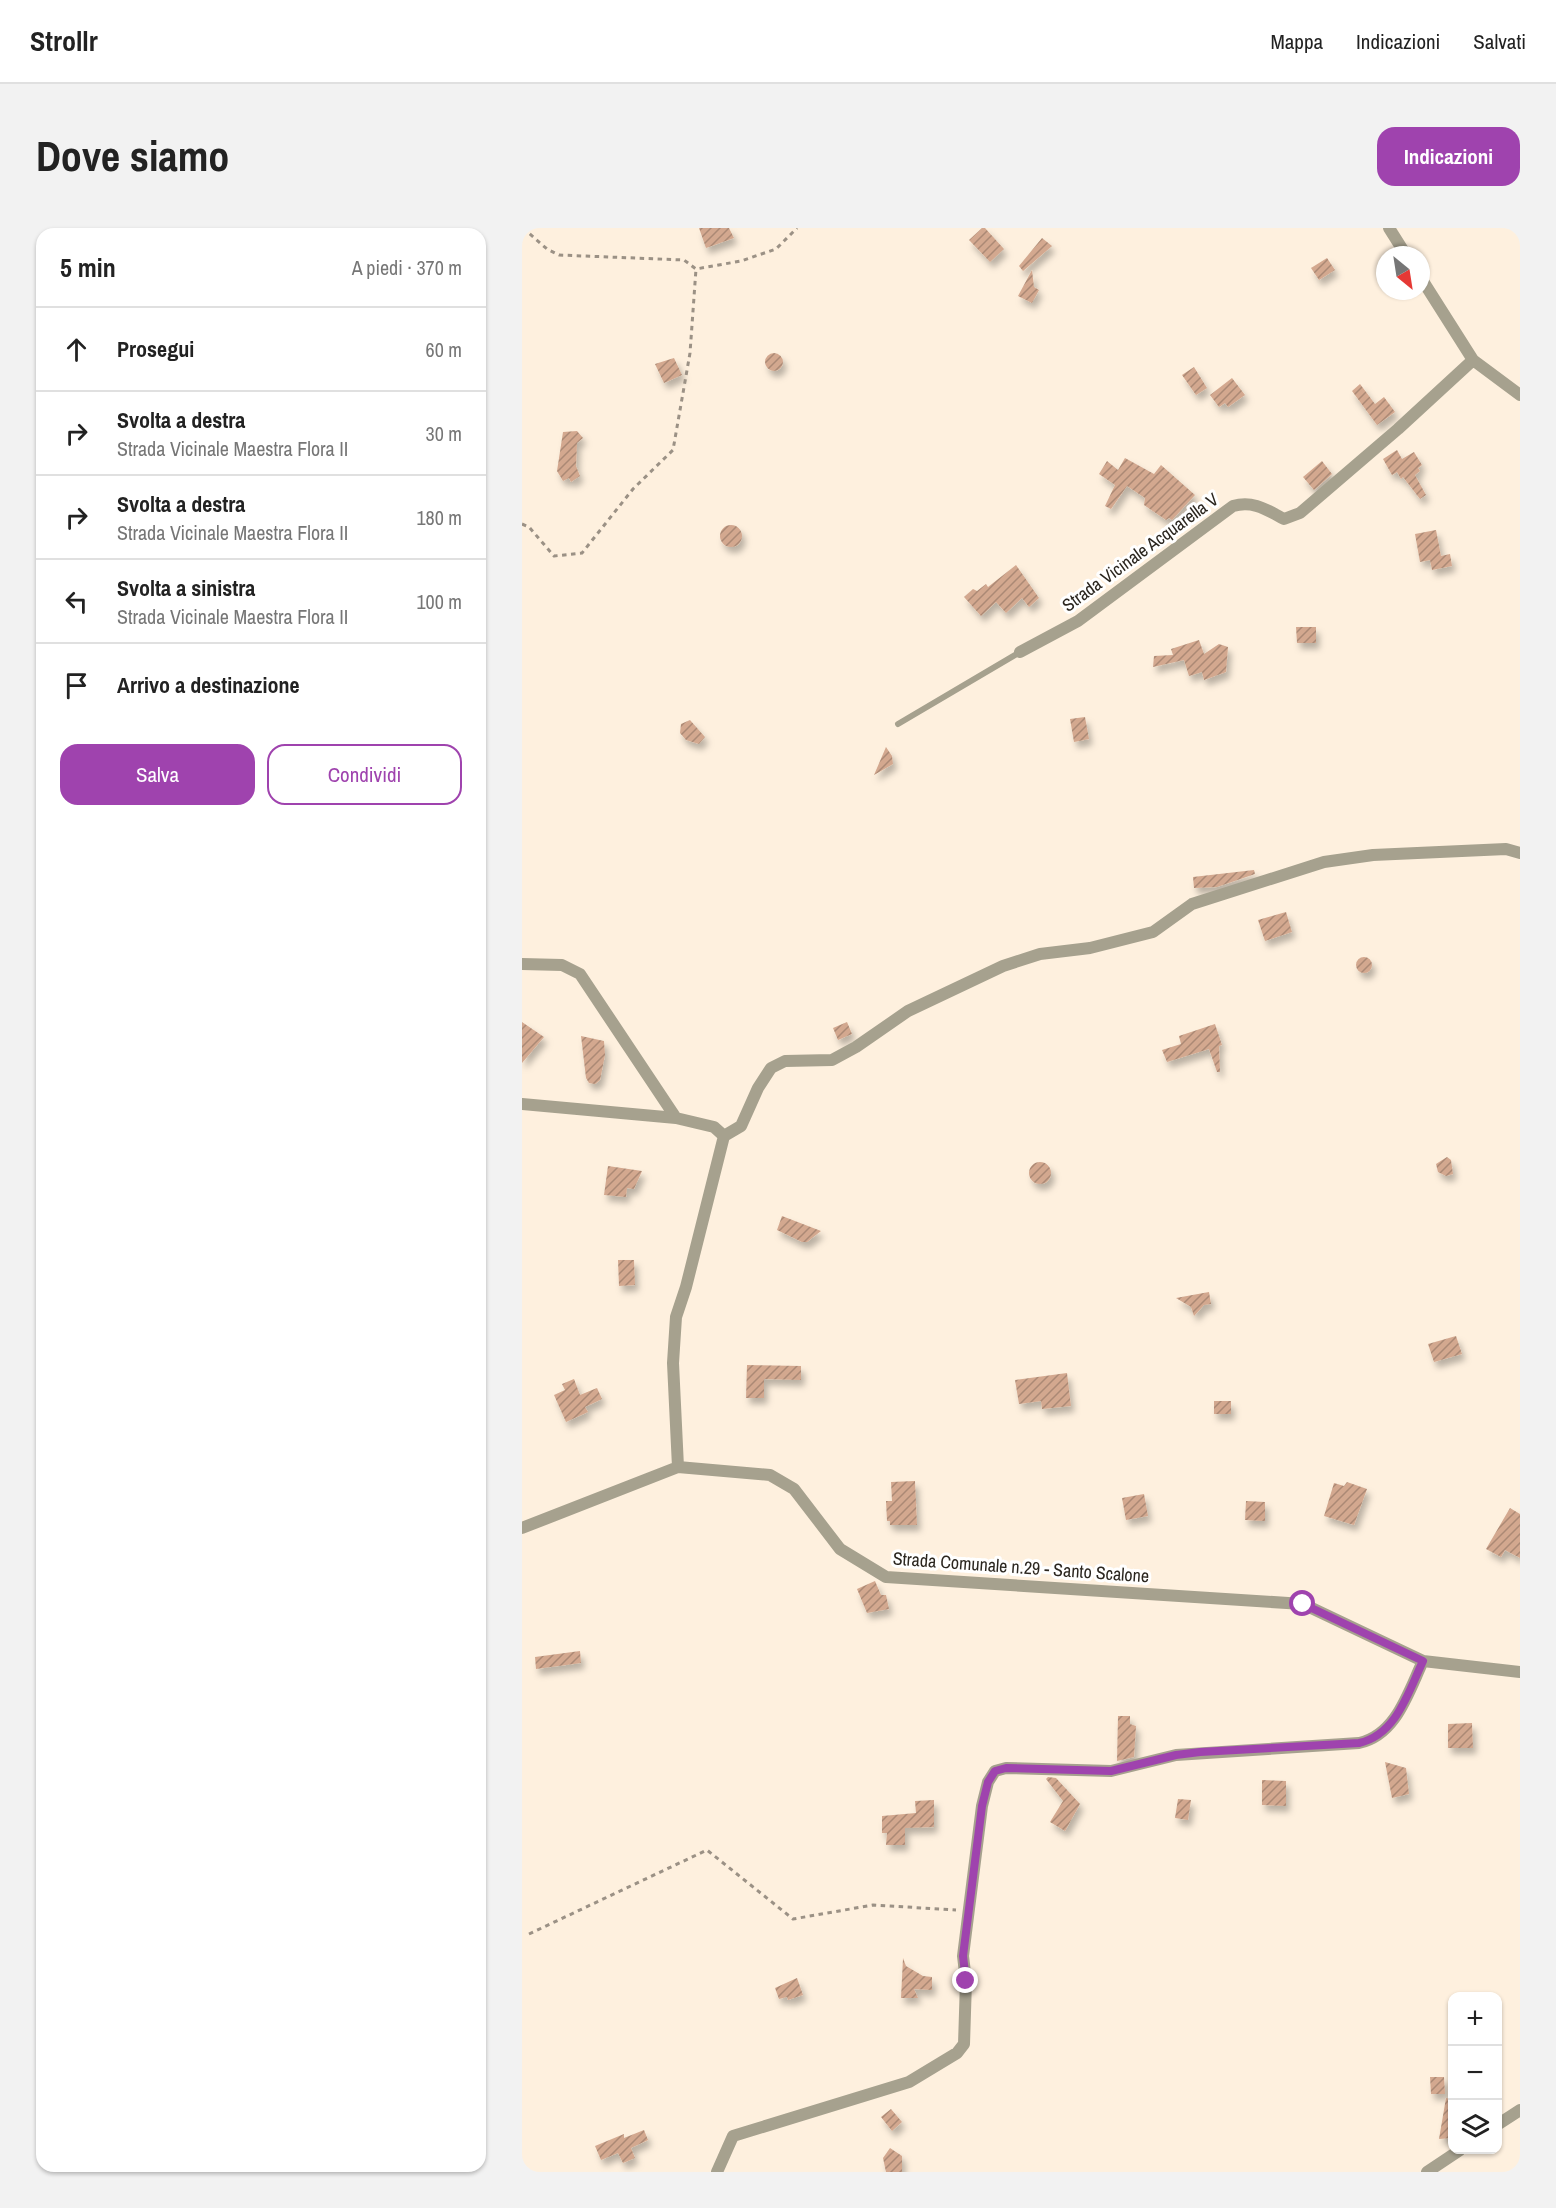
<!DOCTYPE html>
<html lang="it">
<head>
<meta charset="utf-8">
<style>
	body { margin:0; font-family:"Archivo Narrow",sans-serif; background:#f2f2f2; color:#222 }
	.controls { position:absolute; right:18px; bottom:18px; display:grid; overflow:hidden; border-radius:12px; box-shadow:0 2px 4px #0004 }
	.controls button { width:54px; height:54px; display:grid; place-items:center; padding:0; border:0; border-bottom:2px solid #e0e0e0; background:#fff; color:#222; font:30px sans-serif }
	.compass { position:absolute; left:854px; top:18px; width:54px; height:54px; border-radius:50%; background:#fff; box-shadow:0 2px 4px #0004; rotate:150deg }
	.stop { position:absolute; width:18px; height:18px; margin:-14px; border:4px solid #9f43ae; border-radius:50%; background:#fff }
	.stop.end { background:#9f43ae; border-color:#fff; box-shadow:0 2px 6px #0008 }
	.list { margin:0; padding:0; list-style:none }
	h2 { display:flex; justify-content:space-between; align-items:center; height:78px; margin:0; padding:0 24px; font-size:26px }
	h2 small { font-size:20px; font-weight:400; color:#767676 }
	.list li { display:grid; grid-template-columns:39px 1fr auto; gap:18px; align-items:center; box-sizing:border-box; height:84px; padding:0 24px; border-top:2px solid #e0e0e0 }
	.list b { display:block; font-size:22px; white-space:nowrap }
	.list p { margin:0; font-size:20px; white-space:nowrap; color:#767676 }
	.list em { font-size:20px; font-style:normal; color:#767676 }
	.actions { display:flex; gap:12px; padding:18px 24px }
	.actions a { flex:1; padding:14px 0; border:2px solid #9f43ae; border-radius:18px; text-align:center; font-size:21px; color:#9f43ae }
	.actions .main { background:#9f43ae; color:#fff }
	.icon { flex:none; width:33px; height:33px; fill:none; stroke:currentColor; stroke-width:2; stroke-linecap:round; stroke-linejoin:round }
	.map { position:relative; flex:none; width:998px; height:1944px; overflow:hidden; border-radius:18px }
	header { display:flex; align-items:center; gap:36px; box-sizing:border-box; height:84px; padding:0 30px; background:#fff; border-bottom:2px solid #e0e0e0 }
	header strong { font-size:28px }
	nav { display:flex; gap:33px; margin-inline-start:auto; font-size:21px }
	.intro { display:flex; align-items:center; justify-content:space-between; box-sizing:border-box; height:144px; padding:0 36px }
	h1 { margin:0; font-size:42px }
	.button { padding:15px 27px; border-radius:18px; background:#9f43ae; color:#fff; font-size:21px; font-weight:700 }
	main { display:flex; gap:36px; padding:0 36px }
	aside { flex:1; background:#fff; border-radius:18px; box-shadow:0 2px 4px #0004 }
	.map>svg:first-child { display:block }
	.building { fill:url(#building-hatch); filter:url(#shadow) }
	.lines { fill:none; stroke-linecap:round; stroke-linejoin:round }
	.path { stroke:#9b9185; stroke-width:3; stroke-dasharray:4.5 4.5; stroke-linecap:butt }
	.service { stroke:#a6a18e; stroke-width:6 }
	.minor { stroke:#a6a18e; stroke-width:12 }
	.route { stroke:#9f43ae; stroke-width:8 }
	.labels { text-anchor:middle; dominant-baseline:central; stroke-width:6; stroke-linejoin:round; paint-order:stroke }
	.street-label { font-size:18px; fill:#2b261f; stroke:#fff }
</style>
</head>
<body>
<header>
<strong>Strollr</strong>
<nav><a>Mappa</a><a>Indicazioni</a><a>Salvati</a></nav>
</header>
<div class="intro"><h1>Dove siamo</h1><a class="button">Indicazioni</a></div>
<main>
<aside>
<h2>5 min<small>A piedi · 370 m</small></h2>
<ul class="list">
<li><svg class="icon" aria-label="ahead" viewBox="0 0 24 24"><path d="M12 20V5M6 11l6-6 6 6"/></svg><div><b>Prosegui</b></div><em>60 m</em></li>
<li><svg class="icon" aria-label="right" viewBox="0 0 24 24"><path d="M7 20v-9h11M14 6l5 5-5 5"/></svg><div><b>Svolta a destra</b><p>Strada Vicinale Maestra Flora II</p></div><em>30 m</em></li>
<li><svg class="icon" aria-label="right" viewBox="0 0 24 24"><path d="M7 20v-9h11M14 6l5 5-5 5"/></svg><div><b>Svolta a destra</b><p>Strada Vicinale Maestra Flora II</p></div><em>180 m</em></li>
<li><svg class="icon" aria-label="left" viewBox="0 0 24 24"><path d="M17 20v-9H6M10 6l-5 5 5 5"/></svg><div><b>Svolta a sinistra</b><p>Strada Vicinale Maestra Flora II</p></div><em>100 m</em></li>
<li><svg class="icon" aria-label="arrive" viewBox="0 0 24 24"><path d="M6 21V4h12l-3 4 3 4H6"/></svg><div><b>Arrivo a destinazione</b></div></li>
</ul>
<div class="actions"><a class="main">Salva</a><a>Condividi</a></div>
</aside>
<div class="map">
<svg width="998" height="1944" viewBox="0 0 998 1944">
	<defs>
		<pattern id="building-hatch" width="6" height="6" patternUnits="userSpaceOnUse" patternTransform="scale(1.5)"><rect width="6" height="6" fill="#d3a88f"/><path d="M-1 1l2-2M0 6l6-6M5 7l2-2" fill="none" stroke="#ab8974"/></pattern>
		<filter id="shadow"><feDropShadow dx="3.5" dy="6" stdDeviation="3" flood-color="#0004"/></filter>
	</defs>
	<rect width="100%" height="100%" fill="#fef0de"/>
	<path class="building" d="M 177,0 L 207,0 L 212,10 L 184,20 Z
		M 460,0 L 463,0 L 482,21 L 468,34 L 447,12 Z
		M 520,10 L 530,18 L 501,43 L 497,38 Z
		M 805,30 L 813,42 L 797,52 L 789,40 Z
		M 510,42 L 512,59 L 517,62 L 510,75 L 496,68 Z
		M243 134a9 9 0 1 1 18 0a9 9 0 1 1-18 0Z
		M 152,130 L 160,147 L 142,155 L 133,136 Z
		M 672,139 L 685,160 L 674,167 L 660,147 Z
		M 710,150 L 723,167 L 706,179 L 703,175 L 697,179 L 688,167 Z
		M 838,156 L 853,176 L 862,169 L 873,184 L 855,197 L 830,163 Z
		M 55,203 L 61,210 L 55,215 L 54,238 L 58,248 L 49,254 L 47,250 L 41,253 L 35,243 L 41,204 Z
		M 875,222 L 880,231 L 892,224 L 900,237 L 896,240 L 898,243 L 893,247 L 904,267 L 898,271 L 881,249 L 879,251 L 875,244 L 870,247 L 861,231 Z
		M 603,230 L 632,246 L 639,237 L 673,267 L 650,292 L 647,290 L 644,292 L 622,277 L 623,270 L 605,258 L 589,281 L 583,278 L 593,257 L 577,246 L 585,233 L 596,242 Z
		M 800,233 L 810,246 L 792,262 L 781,249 Z
		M198 308a11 11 0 1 1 22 0a11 11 0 1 1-22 0Z
		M 914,302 L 919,328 L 928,326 L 930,338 L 910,342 L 908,332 L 898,334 L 893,306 Z
		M 494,337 L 517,370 L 507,379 L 500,370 L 484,385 L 474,374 L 459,388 L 442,369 L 451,361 L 455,363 L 464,356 L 466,359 Z
		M 774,399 L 794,399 L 794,415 L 775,415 Z
		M 677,412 L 682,426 L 697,416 L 706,419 L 704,444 L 682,452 L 680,444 L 667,448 L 662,432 L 631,439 L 632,428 L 651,427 L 649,421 Z
		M 563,489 L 567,511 L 552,514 L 548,491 Z
		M 168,492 L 183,509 L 177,516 L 164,512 L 158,505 L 159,496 Z
		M 364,519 L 370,528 L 371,536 L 352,547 Z
		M 732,642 L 733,646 L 695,659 L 672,660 L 671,649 Z
		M 764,684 L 770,704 L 743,713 L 736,692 Z
		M834 737a8 8 0 1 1 16 0a8 8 0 1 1-16 0Z
		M 0,794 L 22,809 L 0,835 Z
		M 325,794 L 330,806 L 316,812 L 311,800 Z
		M 693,796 L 700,817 L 697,818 L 698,844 L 695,844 L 687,821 L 645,834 L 640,822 L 659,816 L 657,808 Z
		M 59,808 L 82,813 L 83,827 L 78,852 L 73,856 L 67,855 L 64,850 Z
		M 925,929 L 929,932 L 931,946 L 924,948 L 916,944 L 914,936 Z
		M507 945a11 11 0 1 1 22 0a11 11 0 1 1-22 0Z
		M 86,938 L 120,943 L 112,961 L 105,960 L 104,969 L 82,967 Z
		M 260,988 L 299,1003 L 285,1014 L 280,1014 L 255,1002 Z
		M 96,1032 L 112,1032 L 113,1057 L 97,1058 Z
		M 687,1064 L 689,1076 L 682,1077 L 672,1088 L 669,1079 L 654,1070 Z
		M 934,1108 L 940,1126 L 912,1134 L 906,1116 Z
		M 225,1137 L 279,1138 L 279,1152 L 242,1151 L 242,1170 L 224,1170 Z
		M 545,1145 L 549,1178 L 520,1181 L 519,1173 L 497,1176 L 493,1152 Z
		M 52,1151 L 58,1167 L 75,1160 L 80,1171 L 63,1179 L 66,1184 L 44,1194 L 32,1167 L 43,1162 L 40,1156 Z
		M 692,1173 L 709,1173 L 709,1186 L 692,1186 Z
		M 393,1253 L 395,1297 L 368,1297 L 368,1293 L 365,1293 L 364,1273 L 370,1273 L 369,1254 Z
		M 825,1254 L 845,1261 L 832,1297 L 802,1288 L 812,1255 L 822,1258 Z
		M 622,1266 L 626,1288 L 604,1292 L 600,1270 Z
		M 724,1273 L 743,1274 L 743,1293 L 723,1292 Z
		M 988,1280 L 998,1286 L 998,1330 L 983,1322 L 979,1329 L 964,1321 Z
		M 353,1353 L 359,1367 L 364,1367 L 367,1381 L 345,1385 L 335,1361 Z
		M 58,1423 L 59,1435 L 14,1441 L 13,1429 Z
		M 596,1488 L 608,1488 L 608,1496 L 614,1498 L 612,1529 L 595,1533 Z
		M 950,1495 L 951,1520 L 926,1520 L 926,1496 Z
		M 863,1534 L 884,1540 L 887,1566 L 870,1570 Z
		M 526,1549 L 534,1550 L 558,1576 L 543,1603 L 528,1594 L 541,1573 L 524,1551 Z
		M 740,1552 L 764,1553 L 764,1578 L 740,1577 Z
		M 656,1571 L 669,1572 L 666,1592 L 653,1590 Z
		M 412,1572 L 412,1599 L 383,1600 L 383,1617 L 364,1617 L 365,1605 L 360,1605 L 360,1588 L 394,1585 L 393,1573 Z
		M 381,1730 L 384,1738 L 401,1748 L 410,1749 L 410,1762 L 392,1761 L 396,1770 L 379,1770 Z
		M 275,1750 L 281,1767 L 266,1772 L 265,1769 L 257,1771 L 253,1760 Z
		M 908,1849 L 922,1849 L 923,1866 L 909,1866 Z
		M 924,1870 L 930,1871 L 930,1910 L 917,1911 Z
		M 369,1881 L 380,1894 L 370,1903 L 359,1889 Z
		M 122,1902 L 126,1912 L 109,1920 L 113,1930 L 101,1935 L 96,1925 L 79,1932 L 73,1918 L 102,1906 L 102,1910 Z
		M 368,1920 L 380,1928 L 380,1944 L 364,1944 L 361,1930 Z"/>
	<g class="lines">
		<path class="path" d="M 1,0 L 25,21 L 37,27 L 162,32 L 174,41 L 219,33 L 254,21 L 275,0
			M 0,296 L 7,299 L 32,328 L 60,325 L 111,261 L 151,222 L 168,125 L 174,41
			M 7,1706 L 185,1622 L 271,1691 L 351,1677 L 434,1682"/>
		<path class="service" d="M 376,496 L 498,424"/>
		<path class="minor" d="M 867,0 L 884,27
			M 899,50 L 951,132 L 998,167
			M 498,424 L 556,393 L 711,278 C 731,272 745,282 762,291 L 778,285 L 876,201 L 951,132
			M 0,736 L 40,737 L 58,746 L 154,890
			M 0,876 L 154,890 L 192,899 L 202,908
			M 156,1239 L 151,1135 L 154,1089 L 164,1059 L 202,908 L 219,898 L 236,860 L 249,840 L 263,833 L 310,832 L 334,819 L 386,783 L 481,738 L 518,726 L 568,720 L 631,704 L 670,676 L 802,634 L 851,627 L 984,621 L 998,625
			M 0,1300 L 156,1239 L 248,1247 L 272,1261 L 318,1321 L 364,1349 L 781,1376 L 901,1433 L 998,1444
			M 975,1897 L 998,1882
			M 195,1944 L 211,1908 L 387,1854 L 435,1825 L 442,1816 L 444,1753 L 441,1728 L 460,1578 L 466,1554 L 473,1543 L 484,1540 L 589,1543 L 654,1527 L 837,1515 C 874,1507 886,1465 901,1433
			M 905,1944 L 938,1922"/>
	</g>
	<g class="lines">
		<path class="route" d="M 444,1753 L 441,1728 L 460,1578 L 466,1554 L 473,1543 L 484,1540 L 589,1543 L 654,1527 L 678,1524 L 837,1515 C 874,1507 886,1465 901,1433 L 781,1376"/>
	</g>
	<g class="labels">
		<g class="street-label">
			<text transform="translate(618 324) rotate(-36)">Strada Vicinale Acquarella V</text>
			<text transform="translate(499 1339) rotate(4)">Strada Comunale n.29 - Santo Scalone</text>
		</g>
	</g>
</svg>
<div class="controls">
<button>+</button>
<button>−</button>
<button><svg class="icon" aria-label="layers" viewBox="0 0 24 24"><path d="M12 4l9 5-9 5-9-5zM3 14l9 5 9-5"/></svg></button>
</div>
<svg class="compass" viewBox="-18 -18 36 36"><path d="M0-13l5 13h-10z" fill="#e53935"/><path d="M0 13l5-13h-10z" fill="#767676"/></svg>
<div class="stop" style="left:781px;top:1376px"></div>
<div class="stop end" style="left:444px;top:1753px"></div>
</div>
</main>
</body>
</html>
